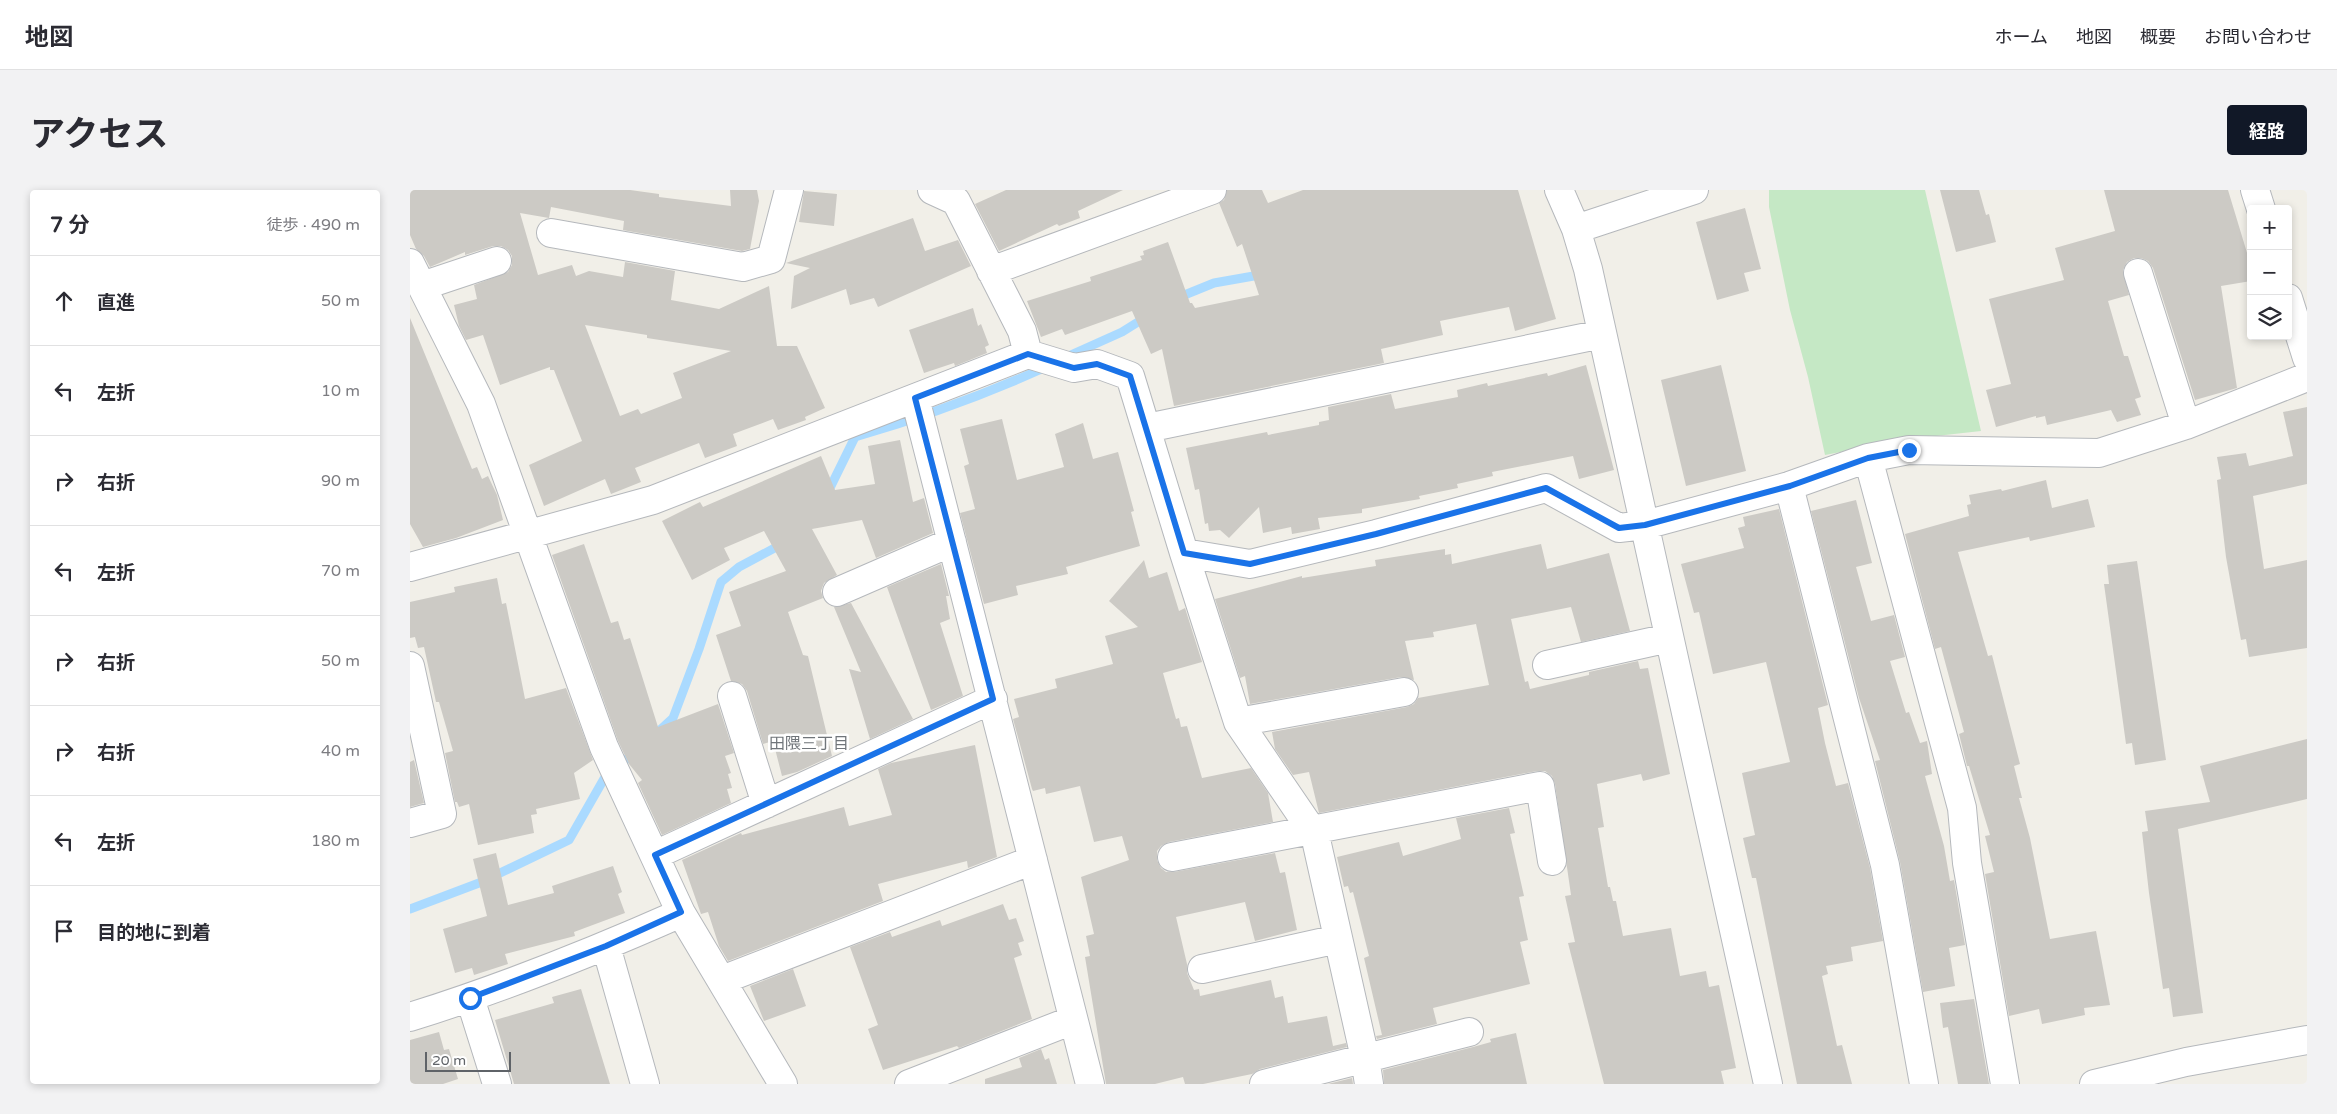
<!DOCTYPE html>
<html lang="ja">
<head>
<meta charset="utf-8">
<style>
	body { margin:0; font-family:"Varela Round","Noto Sans JP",sans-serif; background:#f2f2f3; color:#2b2b33 }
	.controls { position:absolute; right:15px; top:15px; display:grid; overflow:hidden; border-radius:5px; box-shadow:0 2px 8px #0003 }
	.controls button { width:45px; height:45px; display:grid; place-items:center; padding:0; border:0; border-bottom:1px solid #e1e1e2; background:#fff; color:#2b2b33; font:25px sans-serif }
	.scale { position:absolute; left:15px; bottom:12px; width:86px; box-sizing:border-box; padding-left:5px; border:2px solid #5f6368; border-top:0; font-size:14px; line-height:18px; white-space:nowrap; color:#5f6368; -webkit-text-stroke:4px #fff; paint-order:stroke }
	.stop { position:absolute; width:15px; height:15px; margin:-11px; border:4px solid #1a73e8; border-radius:50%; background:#fff }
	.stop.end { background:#1a73e8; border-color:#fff; box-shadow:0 1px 5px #0008 }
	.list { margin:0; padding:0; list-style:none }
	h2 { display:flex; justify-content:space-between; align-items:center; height:65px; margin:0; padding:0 20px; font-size:21px }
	h2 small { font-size:16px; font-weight:400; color:#7c7c81 }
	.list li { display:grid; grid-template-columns:32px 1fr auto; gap:15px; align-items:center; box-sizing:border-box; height:90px; padding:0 20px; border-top:1px solid #e1e1e2 }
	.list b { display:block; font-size:19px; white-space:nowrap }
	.list em { font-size:16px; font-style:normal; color:#7c7c81 }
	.icon { flex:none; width:28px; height:28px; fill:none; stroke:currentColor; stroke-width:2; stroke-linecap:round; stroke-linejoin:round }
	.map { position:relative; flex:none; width:1897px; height:894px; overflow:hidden; border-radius:5px }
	header { display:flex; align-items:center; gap:30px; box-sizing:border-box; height:70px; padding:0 25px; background:#fff; border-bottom:1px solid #e1e1e2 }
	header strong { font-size:24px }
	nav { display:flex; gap:28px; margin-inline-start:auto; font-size:18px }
	.intro { display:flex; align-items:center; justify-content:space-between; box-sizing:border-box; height:120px; padding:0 30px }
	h1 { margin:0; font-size:35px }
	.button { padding:12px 22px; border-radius:5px; background:#111827; color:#fff; font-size:18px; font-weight:700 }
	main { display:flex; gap:30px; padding:0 30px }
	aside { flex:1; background:#fff; border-radius:5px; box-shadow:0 2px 8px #0003 }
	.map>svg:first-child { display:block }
	.garden { fill:#c5e8c5 }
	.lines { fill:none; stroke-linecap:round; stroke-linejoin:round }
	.stream { stroke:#aadaff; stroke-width:9 }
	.building { fill:#cccac5; fill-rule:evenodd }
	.minor-casing { stroke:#b5b8bc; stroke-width:30 }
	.minor { stroke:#fff; stroke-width:28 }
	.route { stroke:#1a73e8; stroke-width:6 }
	.labels { text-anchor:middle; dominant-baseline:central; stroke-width:5; stroke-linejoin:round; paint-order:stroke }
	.neighbourhood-label { font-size:16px; fill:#70757a; stroke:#fff }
</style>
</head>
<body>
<header>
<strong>地図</strong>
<nav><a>ホーム</a><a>地図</a><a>概要</a><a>お問い合わせ</a></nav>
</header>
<div class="intro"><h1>アクセス</h1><a class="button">経路</a></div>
<main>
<aside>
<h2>7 分<small>徒歩 · 490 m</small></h2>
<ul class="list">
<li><svg class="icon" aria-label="ahead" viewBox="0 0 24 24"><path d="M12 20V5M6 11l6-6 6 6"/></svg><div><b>直進</b></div><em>50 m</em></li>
<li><svg class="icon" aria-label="left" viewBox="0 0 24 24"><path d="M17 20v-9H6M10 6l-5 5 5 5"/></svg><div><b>左折</b></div><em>10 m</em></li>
<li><svg class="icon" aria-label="right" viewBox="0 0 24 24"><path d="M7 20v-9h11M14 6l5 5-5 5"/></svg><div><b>右折</b></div><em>90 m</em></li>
<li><svg class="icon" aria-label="left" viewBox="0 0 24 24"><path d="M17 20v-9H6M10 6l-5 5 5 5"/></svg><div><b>左折</b></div><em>70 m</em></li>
<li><svg class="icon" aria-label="right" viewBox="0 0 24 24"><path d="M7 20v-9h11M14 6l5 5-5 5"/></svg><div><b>右折</b></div><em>50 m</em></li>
<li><svg class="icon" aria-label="right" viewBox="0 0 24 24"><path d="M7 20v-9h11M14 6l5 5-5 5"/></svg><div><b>右折</b></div><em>40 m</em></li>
<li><svg class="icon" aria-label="left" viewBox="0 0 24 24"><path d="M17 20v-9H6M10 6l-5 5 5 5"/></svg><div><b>左折</b></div><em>180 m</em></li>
<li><svg class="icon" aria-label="arrive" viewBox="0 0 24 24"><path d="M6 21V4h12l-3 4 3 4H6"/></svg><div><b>目的地に到着</b></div></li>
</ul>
</aside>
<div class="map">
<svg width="1897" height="894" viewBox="0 0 1897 894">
	<rect width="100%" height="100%" fill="#f1efe8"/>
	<path class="garden" d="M 1359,0 L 1515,0 L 1571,241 L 1499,249 L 1415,265 L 1398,187 L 1380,120 L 1359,17 Z"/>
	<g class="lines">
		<path class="stream" d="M 767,108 L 804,93 L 855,84
			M 654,168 L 712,142 L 736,127
			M 418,302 L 445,247 C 510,228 574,205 636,177
			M 250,540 L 263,528 L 289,459 L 311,392 L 329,377 L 374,353
			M 0,719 L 69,693 L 159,650 L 195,587 L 225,562"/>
	</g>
	<path class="building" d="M 0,0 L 220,0 L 249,4 L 249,7 L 321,16 L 320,0 L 347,0 L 349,11 L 340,59 L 332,61 L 218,41 L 213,40 L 214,31 L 141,17 L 139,28 L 110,23 L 128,85 L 162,75 L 166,86 L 179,81 L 213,87 L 215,72 L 265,81 L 261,110 L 309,119 L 359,96 L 367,156 L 387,156 L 415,218 L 395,227 L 396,230 L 368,240 L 363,229 L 323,244 L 327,256 L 295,268 L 289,253 L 225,278 L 231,292 L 201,304 L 195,289 L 134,316 L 119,275 L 172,251 L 144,180 L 140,180 L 140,177 L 90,195 L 73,145 L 56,150 L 49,136 L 44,115 L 67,109 L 64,95 L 98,82 L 102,75 L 102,66 L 98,60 L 91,56 L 83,56 L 55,65 L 55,62 L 20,77 L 14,66 L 6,59 L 0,45 ZM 175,135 L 237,145 L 237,148 L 321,161 L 263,183 L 272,208 L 231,224 L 228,219 L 210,226 Z
		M 596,0 L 713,0 L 668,21 L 670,28 L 649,36 L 647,34 L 589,61 L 565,14 Z
		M 817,0 L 852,0 L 858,13 L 893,0 L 1108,0 L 1146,129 L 1105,141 L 1099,117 L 1030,131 L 1033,145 L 971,159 L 974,173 L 764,216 L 752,159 L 741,164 L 722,121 L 655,145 L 652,139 L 631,147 L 617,111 L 681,91 L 680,87 L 732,70 L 730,66 L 734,65 L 733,61 L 758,52 L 780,113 L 782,113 L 785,118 L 849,105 L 832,54 L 827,57 L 809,13 L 814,10 Z
		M 1530,0 L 1569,0 L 1576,25 L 1579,24 L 1586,52 L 1546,62 Z
		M 1694,0 L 1818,0 L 1841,76 L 1841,91 L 1811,96 L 1827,198 L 1785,210 L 1743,78 L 1738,71 L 1731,68 L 1724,68 L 1717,72 L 1713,80 L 1719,105 L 1698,111 L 1714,166 L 1718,166 L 1731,207 L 1725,209 L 1731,225 L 1707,232 L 1701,220 L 1637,235 L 1635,226 L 1626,228 L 1626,226 L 1586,237 L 1576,200 L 1601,194 L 1579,109 L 1654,90 L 1645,58 L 1705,41 Z
		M 394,1 L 427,4 L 424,36 L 389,32 Z
		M 1335,18 L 1351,79 L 1334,83 L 1339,101 L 1307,110 L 1286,32 Z
		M 503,28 L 515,61 L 548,50 L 561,76 L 468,117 L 464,108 L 440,115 L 436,99 L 381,119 L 384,86 L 400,78 L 376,73 Z
		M 563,118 L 568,136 L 571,134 L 579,155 L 575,157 L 577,163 L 545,176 L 544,173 L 514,183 L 499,140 Z
		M 0,128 L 62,279 L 67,277 L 72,289 L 78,286 L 87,305 L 93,330 L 46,348 L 13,357 L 0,334 Z
		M 1176,175 L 1204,280 L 1169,289 L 1163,266 L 1082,282 L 1083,286 L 1047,294 L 1048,298 L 1009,306 L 1010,309 L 952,319 L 952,323 L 908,328 L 910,339 L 882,344 L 881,337 L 853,343 L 849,317 L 819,348 L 810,340 L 799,341 L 798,333 L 795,334 L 789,299 L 785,300 L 776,258 L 857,242 L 858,245 L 909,235 L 909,232 L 919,230 L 918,217 L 981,204 L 985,219 L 1048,207 L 1047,200 L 1077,193 L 1078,196 L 1137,183 L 1138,186 Z
		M 1311,175 L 1336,281 L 1276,296 L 1251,190 Z
		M 1897,217 L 1897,294 L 1843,306 L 1854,379 L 1897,370 L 1897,458 L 1839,467 L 1836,449 L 1831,450 L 1816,367 L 1807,290 L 1811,289 L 1807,267 L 1836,263 L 1839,276 L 1883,266 L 1873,222 Z
		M 592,229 L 607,290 L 654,277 L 645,244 L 673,233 L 683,269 L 708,262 L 724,321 L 721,322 L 730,356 L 656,377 L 658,384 L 606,396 L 608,405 L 574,414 L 550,323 L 565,319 L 554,276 L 559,274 L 550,239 Z
		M 490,250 L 503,312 L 514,308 L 523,343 L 466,368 L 452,330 L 402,339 L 427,385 L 414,393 L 411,401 L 413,408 L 378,422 L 393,465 L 398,466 L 422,566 L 387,582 L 372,586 L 363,551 L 353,554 L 337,501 L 332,494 L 321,491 L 306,445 L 331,436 L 319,402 L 376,381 L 354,341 L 314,358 L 320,370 L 282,390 L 252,331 L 290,312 L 293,317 L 411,266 L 425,300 L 465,294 L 458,256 Z
		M 1636,290 L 1642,318 L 1678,309 L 1685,337 L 1620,351 L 1619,347 L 1548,362 L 1578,466 L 1582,465 L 1610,574 L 1604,576 L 1612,608 L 1609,608 L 1620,648 L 1640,749 L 1686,741 L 1700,815 L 1674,818 L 1675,825 L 1632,834 L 1629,819 L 1599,826 L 1575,684 L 1584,682 L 1575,646 L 1580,645 L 1559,576 L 1557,576 L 1549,544 L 1554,542 L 1531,457 L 1525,459 L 1495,344 L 1559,326 L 1557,315 L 1561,314 L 1559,305 L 1591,299 L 1592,301 Z
		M 1446,310 L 1462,373 L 1446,377 L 1461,431 L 1484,425 L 1495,467 L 1480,471 L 1496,523 L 1499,522 L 1510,553 L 1517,551 L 1522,584 L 1515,586 L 1534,656 L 1540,691 L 1544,690 L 1555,755 L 1539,758 L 1545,796 L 1513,802 L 1490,672 L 1465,571 L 1470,570 L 1449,508 L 1401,321 Z
		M 1369,319 L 1418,515 L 1408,518 L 1415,553 L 1426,596 L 1438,593 L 1460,678 L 1473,751 L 1441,757 L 1443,771 L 1416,776 L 1418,784 L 1412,786 L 1427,856 L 1432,855 L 1442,894 L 1387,894 L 1346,688 L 1342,688 L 1333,648 L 1345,645 L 1332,583 L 1380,572 L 1356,472 L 1303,484 L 1289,422 L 1284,423 L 1271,374 L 1334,358 L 1328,338 L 1335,336 L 1333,327 Z
		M 174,354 L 201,433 L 208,431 L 214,450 L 220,448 L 248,537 L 308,514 L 324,563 L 315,566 L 321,583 L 318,584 L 322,598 L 317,599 L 321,613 L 252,645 L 228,593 L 232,590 L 219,574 L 208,551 L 142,365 Z
		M 1131,354 L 1137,379 L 1199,363 L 1220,441 L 1171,452 L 1161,417 L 1101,429 L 1115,492 L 1118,491 L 1120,499 L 1179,485 L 1179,482 L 1228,471 L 1230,479 L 1238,478 L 1260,584 L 1233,591 L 1231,584 L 1187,594 L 1194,637 L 1188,638 L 1198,697 L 1200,697 L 1203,711 L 1206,711 L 1213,746 L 1261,738 L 1270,786 L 1296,781 L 1299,797 L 1309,795 L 1326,878 L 1311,881 L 1314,894 L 1194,894 L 1158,753 L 1165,752 L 1155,706 L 1161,705 L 1145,594 L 1142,586 L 1135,581 L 1127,581 L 909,623 L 899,582 L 883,585 L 865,559 L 862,542 L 997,517 L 1004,514 L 1008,508 L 1079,495 L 1066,434 L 1023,442 L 1024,447 L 995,451 L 1004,490 L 991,487 L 840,514 L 835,486 L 830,488 L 805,409 L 892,386 L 892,388 L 966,376 L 965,370 L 1035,359 L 1035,365 L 1041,364 L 1042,374 Z
		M 734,370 L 739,388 L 757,382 L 769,421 L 775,418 L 792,472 L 753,483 L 766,529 L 769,528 L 771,537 L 777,536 L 792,588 L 841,578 L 858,603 L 863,632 L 759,652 L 751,656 L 747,661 L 747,670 L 751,678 L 756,682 L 764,682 L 865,663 L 870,683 L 875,682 L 887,740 L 845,751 L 835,712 L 766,727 L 777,774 L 777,783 L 784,800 L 789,799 L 790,806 L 861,790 L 865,808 L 873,806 L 878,833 L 917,826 L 923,856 L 936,853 L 937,857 L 850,879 L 842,884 L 793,894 L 775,894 L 773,887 L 745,894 L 696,894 L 675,767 L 680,766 L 676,746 L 684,744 L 671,687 L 719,670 L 712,646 L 684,652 L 670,596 L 636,604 L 635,598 L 623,601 L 622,599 L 603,529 L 609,527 L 604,509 L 647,498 L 645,489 L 703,474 L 695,446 L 728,437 L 699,411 Z
		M 1727,371 L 1756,570 L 1725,575 L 1722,553 L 1716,554 L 1694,394 L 1699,394 L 1697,375 Z
		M 531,374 L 539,406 L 536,406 L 540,429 L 530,433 L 553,506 L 521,520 L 477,397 Z
		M 87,388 L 92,414 L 96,413 L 115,509 L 156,498 L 183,570 L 164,583 L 170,609 L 126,619 L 127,624 L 121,625 L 124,643 L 68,655 L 59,614 L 49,617 L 47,612 L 45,612 L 35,563 L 43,561 L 29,512 L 26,512 L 14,457 L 8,458 L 5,447 L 0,448 L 0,412 L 45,402 L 44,397 Z
		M 441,413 L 503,529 L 460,549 L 439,479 L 451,482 L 424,417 Z
		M 1897,549 L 1897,609 L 1768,639 L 1793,823 L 1763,827 L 1759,798 L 1753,799 L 1739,703 L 1732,642 L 1738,641 L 1735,621 L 1800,612 L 1790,576 Z
		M 565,555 L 587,667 L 558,678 L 557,671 L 468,694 L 473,711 L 318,771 L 309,756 L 298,722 L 291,724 L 272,670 L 331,643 L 332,645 L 434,617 L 439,636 L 482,625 L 468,579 L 481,573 Z
		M 4,570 L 14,613 L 0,617 L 0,572 Z
		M 1099,618 L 1105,643 L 1100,644 L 1114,706 L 1109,707 L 1118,750 L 1110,752 L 1120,794 L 1023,818 L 1027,834 L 967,849 L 966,846 L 972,845 L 954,768 L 959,766 L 943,702 L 940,703 L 938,696 L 934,697 L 927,667 L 989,652 L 993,666 L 1051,649 L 1046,628 Z
		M 86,663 L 98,715 L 144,703 L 142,696 L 203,676 L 212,702 L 208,704 L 215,723 L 164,742 L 165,746 L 95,764 L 98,774 L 64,785 L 62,778 L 45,783 L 33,739 L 77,726 L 63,669 Z
		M 593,714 L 599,730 L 606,728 L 614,751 L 608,753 L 612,765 L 604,768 L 622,829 L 549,858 L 547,856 L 473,880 L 458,839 L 468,835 L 440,757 L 480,742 L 482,747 L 530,730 L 532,736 Z
		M 383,779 L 396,816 L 354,831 L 340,796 Z
		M 171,799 L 200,894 L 104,894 L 85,830 L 144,813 L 142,807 Z
		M 1564,809 L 1579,894 L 1548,894 L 1538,837 L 1533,838 L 1530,813 Z
		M 29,842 L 34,860 L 39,859 L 48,889 L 33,894 L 0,894 L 0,850 Z
		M 1106,843 L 1117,894 L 974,894 L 973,880 L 1063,857 L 1081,852 L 1080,849 Z
		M 631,859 L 635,870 L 639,868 L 647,894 L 575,894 L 575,889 L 612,877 L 609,868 Z
		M 942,888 L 943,894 L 918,894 Z"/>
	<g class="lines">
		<g class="minor-casing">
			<path id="minor" d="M 522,0 L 546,11 L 612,141 L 618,164
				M 1149,0 L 1166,39 L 1178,79 L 1358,894
				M 1845,0 L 1851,19
				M 1166,39 L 1284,0
				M 141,43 L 333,77 L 361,69 L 379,0
				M 0,73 L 71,214 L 194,557 L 271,723 L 373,894
				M 581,81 L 802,0
				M 1728,83 L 1776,235
				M 12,96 L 87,71
				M 1878,108 L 1897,168
				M 505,208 L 680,894
				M 737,238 L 1192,144
				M 1458,268 L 1552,618 L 1557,673 L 1595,894
				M 1379,296 L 1475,675 L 1514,894
				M 774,363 L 840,374 L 966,344 L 1136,298 L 1209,338 L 1235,335 L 1379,296 L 1458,268 L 1499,260 L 1689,263 L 1776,235 L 1897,187
				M 0,377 L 243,310 L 618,164 L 664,178 L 687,174 L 720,186 L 774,363 L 828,532 L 905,645 L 955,868 L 959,894
				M 427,402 L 542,352
				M 1137,475 L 1259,448
				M 0,476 L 32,624 L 0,633
				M 322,506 L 356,614
				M 828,532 L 994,502
				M 245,665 L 583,509
				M 762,667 L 1130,596 L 1142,671
				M 196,756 L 235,894
				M 792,779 L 928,749
				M 312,790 L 623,670
				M 60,808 L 87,894
				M 0,827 C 93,798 183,762 271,723
				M 499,894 L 663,830
				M 854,894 L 1059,842
				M 1684,894 L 1776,872 L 1897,850"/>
		</g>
		<use href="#minor" class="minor"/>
	</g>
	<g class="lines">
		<path class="route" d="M 60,808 L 196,756 L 271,722 L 245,665 L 583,509 L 505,208 L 618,164 L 664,178 L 687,174 L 720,186 L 774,363 L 840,374 L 966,344 L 1136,298 L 1209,338 L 1235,335 L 1380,296 L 1458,268 L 1499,260"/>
	</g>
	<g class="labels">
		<g class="neighbourhood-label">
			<text x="399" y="554">田隈三丁目</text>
		</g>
	</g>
</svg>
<div class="controls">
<button>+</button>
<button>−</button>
<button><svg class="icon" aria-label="layers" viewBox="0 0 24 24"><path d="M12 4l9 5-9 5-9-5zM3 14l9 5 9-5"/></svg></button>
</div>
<div class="scale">20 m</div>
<div class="stop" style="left:60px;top:808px"></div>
<div class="stop end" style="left:1499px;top:260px"></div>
</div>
</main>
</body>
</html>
